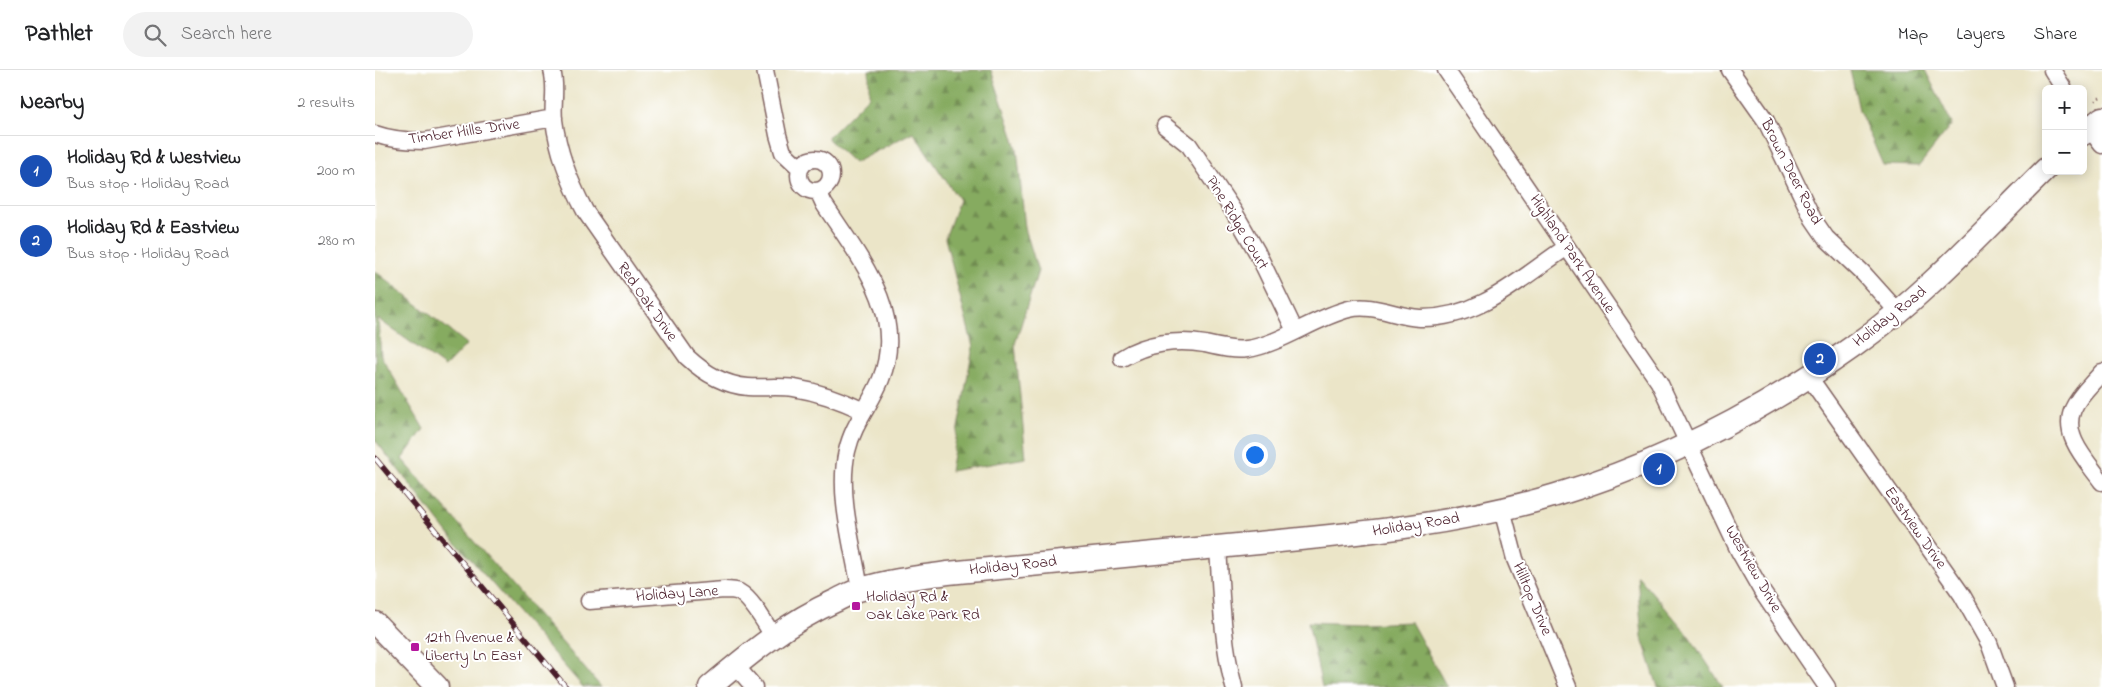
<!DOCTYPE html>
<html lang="en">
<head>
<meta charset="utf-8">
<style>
	body { margin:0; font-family:"Indie Flower",sans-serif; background:#f2f2f2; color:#202124 }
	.controls { position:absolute; right:15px; top:15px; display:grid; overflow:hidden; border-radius:8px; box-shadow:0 2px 12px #0003 }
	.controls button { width:45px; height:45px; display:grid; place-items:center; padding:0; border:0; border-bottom:1px solid #e0e0e0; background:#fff; color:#202124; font:25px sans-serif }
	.you { position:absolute; left:879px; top:384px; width:18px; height:18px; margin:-12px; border:4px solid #fff; border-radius:50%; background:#1a73e8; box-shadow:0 0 0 8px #1a73e833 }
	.badge { display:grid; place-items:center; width:32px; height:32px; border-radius:50%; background:#0f766e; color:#fff; font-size:16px; font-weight:700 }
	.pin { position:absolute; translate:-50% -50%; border:2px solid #fff; box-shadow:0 1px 5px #0006 }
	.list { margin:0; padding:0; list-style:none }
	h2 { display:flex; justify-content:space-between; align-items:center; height:65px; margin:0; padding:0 20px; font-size:21px }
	h2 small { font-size:16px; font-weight:400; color:#757577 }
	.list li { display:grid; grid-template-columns:32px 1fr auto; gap:15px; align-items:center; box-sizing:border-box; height:70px; padding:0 20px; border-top:1px solid #e0e0e0 }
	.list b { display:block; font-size:19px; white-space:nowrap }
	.list p { margin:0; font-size:16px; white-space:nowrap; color:#757577 }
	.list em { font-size:16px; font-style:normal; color:#757577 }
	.icon { flex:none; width:28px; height:28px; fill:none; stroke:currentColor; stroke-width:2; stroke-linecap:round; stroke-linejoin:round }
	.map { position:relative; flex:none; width:1727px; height:617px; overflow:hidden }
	header { display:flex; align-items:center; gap:30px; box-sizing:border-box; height:70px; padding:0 25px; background:#fff; border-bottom:1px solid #e0e0e0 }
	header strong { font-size:24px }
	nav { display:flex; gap:28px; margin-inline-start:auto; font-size:18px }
	.search { width:350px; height:45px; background:#f2f2f2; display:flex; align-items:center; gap:12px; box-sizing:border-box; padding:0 18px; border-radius:28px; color:#757577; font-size:19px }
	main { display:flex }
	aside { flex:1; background:#fff }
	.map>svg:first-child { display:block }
	.forest { fill:url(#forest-firs); stroke:#686546 }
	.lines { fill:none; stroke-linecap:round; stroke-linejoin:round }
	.street-casing { stroke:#826462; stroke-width:19 }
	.secondary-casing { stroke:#826462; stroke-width:25 }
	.path { stroke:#826462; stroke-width:2.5; stroke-dasharray:1 4; stroke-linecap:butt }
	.street { stroke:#fff; stroke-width:16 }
	.secondary { stroke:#fff; stroke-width:22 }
	.rail-casing { stroke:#4a1f2b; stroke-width:5.5 }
	.rail { stroke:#fff; stroke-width:4; stroke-dasharray:11; stroke-linecap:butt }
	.poi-dot { fill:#b5179e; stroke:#fff; stroke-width:2 }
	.labels { text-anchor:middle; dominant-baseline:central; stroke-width:4; stroke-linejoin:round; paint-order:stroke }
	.street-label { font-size:16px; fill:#4a1f2b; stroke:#fff }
	.poi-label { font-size:16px; fill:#4a1f2b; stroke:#fff; text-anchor:start }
</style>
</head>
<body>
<header>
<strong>Pathlet</strong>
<div class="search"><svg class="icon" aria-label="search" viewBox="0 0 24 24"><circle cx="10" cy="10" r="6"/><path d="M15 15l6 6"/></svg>Search here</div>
<nav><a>Map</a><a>Layers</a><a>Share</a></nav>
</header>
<main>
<aside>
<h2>Nearby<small>2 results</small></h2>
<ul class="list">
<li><span class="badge" style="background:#1a4fb4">1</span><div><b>Holiday Rd &amp; Westview</b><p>Bus stop · Holiday Road</p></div><em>200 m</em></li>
<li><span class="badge" style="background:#1a4fb4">2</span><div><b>Holiday Rd &amp; Eastview</b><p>Bus stop · Holiday Road</p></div><em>280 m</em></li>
</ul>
</aside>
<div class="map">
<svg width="1727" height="617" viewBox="0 0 1727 617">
	<defs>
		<pattern id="forest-firs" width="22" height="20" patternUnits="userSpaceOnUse" patternTransform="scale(1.25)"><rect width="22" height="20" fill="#86ab61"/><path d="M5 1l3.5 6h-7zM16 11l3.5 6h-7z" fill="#708b50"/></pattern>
	</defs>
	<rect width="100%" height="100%" fill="#fff"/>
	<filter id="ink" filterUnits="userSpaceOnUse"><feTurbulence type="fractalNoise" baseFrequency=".02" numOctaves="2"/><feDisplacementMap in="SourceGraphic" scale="10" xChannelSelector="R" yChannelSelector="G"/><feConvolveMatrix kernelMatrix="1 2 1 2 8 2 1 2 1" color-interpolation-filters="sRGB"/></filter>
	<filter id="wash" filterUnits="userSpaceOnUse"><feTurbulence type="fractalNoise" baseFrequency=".0096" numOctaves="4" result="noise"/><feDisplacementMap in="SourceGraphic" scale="20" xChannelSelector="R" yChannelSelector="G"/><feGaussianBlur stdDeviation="1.12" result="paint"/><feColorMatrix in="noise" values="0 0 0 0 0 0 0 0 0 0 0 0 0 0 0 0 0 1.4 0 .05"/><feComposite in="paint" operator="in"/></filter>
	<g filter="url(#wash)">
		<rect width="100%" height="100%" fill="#ebe5c8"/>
		<path class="forest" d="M 494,0 L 616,0 L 642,78 L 650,158 L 663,201 L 640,274 L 651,388 L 575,401 L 598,277 L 570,168 L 584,130 L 538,62 L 479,93 L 452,68 L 494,26 Z
			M 1475,0 L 1550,0 L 1577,54 L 1544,96 L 1508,95 L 1484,40 Z
			M 0,201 L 92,274 L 70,297 L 3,249 L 6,286 L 49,359 L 27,389 L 226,617 L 208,617 L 76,467 L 0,370 Z
			M 1262,505 L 1312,563 L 1348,617 L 1283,617 L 1267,568 Z
			M 933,552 L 985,554 L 1036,552 L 1072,617 L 947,617 Z"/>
	</g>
	<g filter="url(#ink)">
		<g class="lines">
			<g class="street-casing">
				<path id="street" d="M 177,0 C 182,18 177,33 179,50 C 183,82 195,113 210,141 L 312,287 C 329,303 349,315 373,317 C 388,318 404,316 419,318 C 444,322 466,330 489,341
					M 390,0 L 403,65 L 408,82 L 425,98
					M 1071,0 L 1284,312 L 1364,481 L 1388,523 L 1452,617
					M 1355,0 L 1391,51 L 1438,149 L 1451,168 L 1488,203 L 1523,242
					M 1677,0 L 1689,19
					M 1708,50 L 1727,75
					M 790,56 L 814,75 L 859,142 L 882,182 L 920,261
					M 0,64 C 17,70 32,71 49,71 L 179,48
					M424 105a16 16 0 1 1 32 0a16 16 0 1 1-32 0Z
					M 443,121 L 449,134 C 483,186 532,243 506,309 C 496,334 478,354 472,381 C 462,424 478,476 485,519
					M 747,288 C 771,273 802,269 830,274 C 843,277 859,281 872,279 C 904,275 941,247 974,239 C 998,233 1021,247 1045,248 C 1105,249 1145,208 1192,177
					M 1727,302 C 1717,314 1704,325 1698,339 C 1686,366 1713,392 1727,412
					M 1434,307 L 1587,525 L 1614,573 L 1630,617
					M 1127,439 L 1140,489 L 1193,617
					M 843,477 C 846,524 847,572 859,617
					M 214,531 L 349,520 C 353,520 360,520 364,522 C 377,529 390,553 398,566
					M 360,595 L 379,617"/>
			</g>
			<g class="secondary-casing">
				<path id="secondary" d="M 1708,64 L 1727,48
					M 0,553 L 62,617
					M 335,617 C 374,584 413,552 460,531 C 469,527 478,521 487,519 C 515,510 544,507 573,503 C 680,492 787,483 894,472 C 991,463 1088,453 1181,425 C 1288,393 1389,340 1479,276 C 1552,224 1608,161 1671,99"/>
			</g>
			<path class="path" d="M 1720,31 L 1727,26"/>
			<use href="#street" class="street"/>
			<use href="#secondary" class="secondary"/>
			<g class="rail-casing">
				<path id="rail" d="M 0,388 L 191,617"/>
			</g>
			<use href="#rail" class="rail"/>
		</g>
	</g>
	<g class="poi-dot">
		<rect x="476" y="531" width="10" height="10" rx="2.5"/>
		<rect x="35" y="572" width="10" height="10" rx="2.5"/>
	</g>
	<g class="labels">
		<g class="street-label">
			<text transform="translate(89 62) rotate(-8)">Timber Hills Drive</text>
			<text transform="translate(1416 102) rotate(63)">Brown Deer Road</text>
			<text transform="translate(862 153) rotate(59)">Pine Ridge Court</text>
			<text transform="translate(1197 184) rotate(56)">Highland Park Avenue</text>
			<text transform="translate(272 232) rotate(55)">Red Oak Drive</text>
			<text transform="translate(1515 247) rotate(-38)">Holiday Road</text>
			<text transform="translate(1041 455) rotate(-9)">Holiday Road</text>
			<text transform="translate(1540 458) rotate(55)">Eastview Drive</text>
			<text transform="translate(638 496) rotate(-6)">Holiday Road</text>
			<text transform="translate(1378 499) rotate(60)">Westview Drive</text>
			<text transform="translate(302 524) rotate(-4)">Holiday Lane</text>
			<text transform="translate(1157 529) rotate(67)">Hilltop Drive</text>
		</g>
		<g class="poi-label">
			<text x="491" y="527">Holiday Rd &amp;<tspan x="491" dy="18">Oak Lake Park Rd</tspan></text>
			<text x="50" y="568">12th Avenue &amp;<tspan x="50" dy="18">Liberty Ln East</tspan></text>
		</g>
	</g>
</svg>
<div class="controls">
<button>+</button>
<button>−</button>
</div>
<div class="you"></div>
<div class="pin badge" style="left:1284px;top:399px;background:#1a4fb4">1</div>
<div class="pin badge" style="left:1445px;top:289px;background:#1a4fb4">2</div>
</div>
</main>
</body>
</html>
